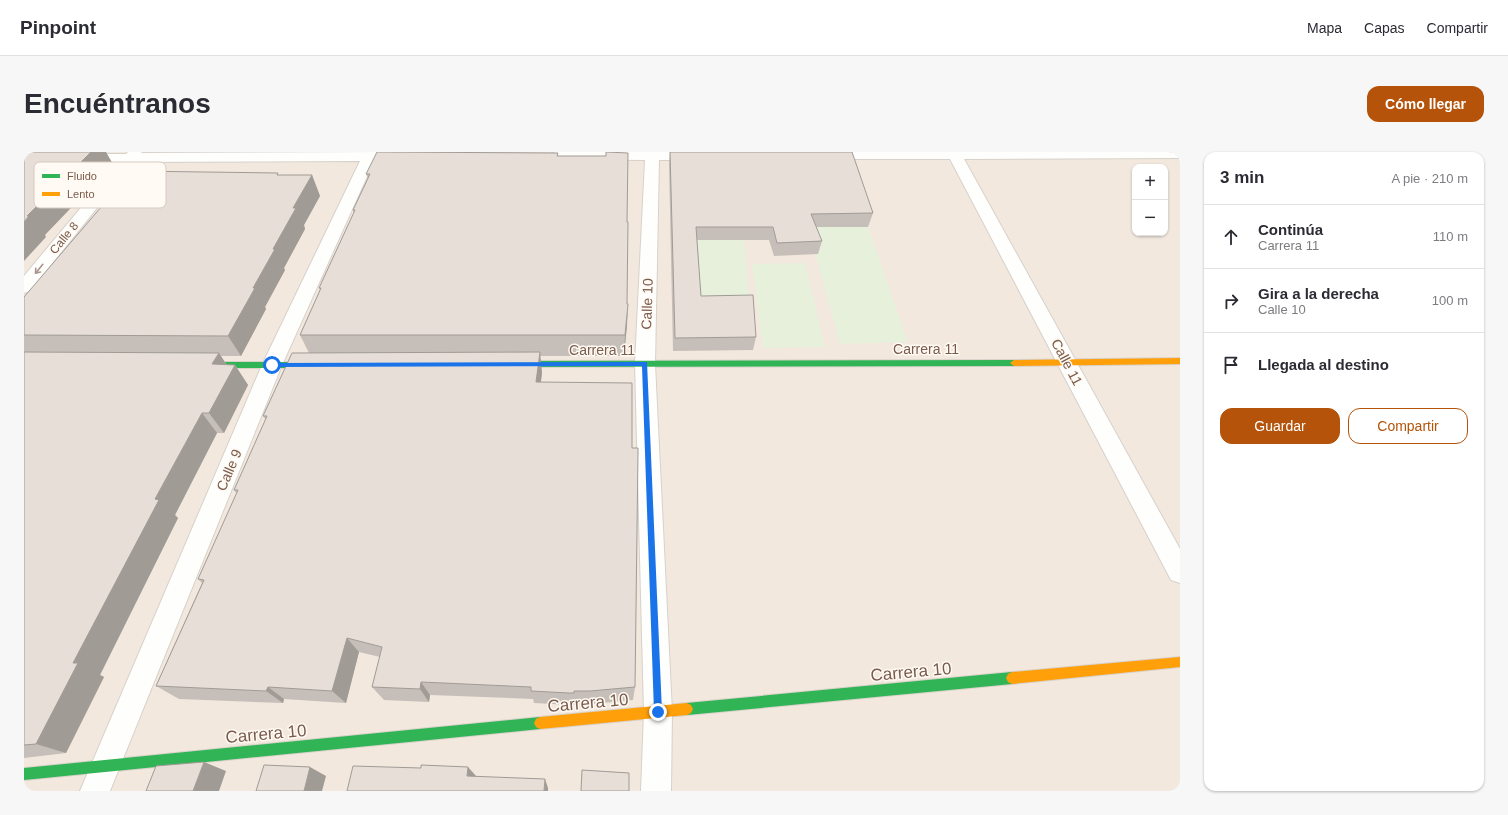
<!DOCTYPE html>
<html lang="es">
<head>
<meta charset="utf-8">
<style>
	body { margin:0; font-family:Arial,sans-serif; background:#f7f7f7; color:#2b2b33 }
	.controls { position:absolute; right:12px; top:12px; display:grid; overflow:hidden; border-radius:8px; box-shadow:0 1px 3px #0004 }
	.controls button { width:36px; height:36px; display:grid; place-items:center; padding:0; border:0; border-bottom:1px solid #e1e1e2; background:#fff; color:#2b2b33; font:20px sans-serif }
	.stop { position:absolute; width:12px; height:12px; margin:-9px; border:3px solid #1a73e8; border-radius:50%; background:#fff }
	.stop.end { background:#1a73e8; border-color:#fff; box-shadow:0 1px 4px #0008 }
	.list { margin:0; padding:0; list-style:none }
	h2 { display:flex; justify-content:space-between; align-items:center; height:52px; margin:0; padding:0 16px; font-size:17px }
	h2 small { font-size:13px; font-weight:400; color:#7c7c81 }
	.list li { display:grid; grid-template-columns:26px 1fr auto; gap:12px; align-items:center; box-sizing:border-box; height:64px; padding:0 16px; border-top:1px solid #e1e1e2 }
	.list b { display:block; font-size:15px; white-space:nowrap }
	.list p { margin:0; font-size:13px; white-space:nowrap; color:#7c7c81 }
	.list em { font-size:13px; font-style:normal; color:#7c7c81 }
	.actions { display:flex; gap:8px; padding:12px 16px }
	.actions a { flex:1; padding:9px 0; border:1px solid #b45309; border-radius:12px; text-align:center; font-size:14px; color:#b45309 }
	.actions .main { background:#b45309; color:#fff }
	.icon { flex:none; width:22px; height:22px; fill:none; stroke:currentColor; stroke-width:2; stroke-linecap:round; stroke-linejoin:round }
	.map { position:relative; flex:none; width:1156px; height:639px; overflow:hidden; border-radius:12px }
	header { display:flex; align-items:center; gap:24px; box-sizing:border-box; height:56px; padding:0 20px; background:#fff; border-bottom:1px solid #e1e1e2 }
	header strong { font-size:19px }
	nav { display:flex; gap:22px; margin-inline-start:auto; font-size:14px }
	.intro { display:flex; align-items:center; justify-content:space-between; box-sizing:border-box; height:96px; padding:0 24px }
	h1 { margin:0; font-size:28px }
	.button { padding:10px 18px; border-radius:12px; background:#b45309; color:#fff; font-size:14px; font-weight:700 }
	main { display:flex; gap:24px; padding:0 24px }
	aside { flex:1; background:#fff; border-radius:12px; box-shadow:0 1px 3px #0004 }
	.map>svg:first-child { display:block }
	.residential { fill:#f2e8de; fill-rule:evenodd }
	.green { fill:#e7f0db }
	.lines { fill:none; stroke-linecap:round; stroke-linejoin:round }
	.street-casing { stroke:#d7d1cb; stroke-width:2 }
	.fast-casing { stroke:#d9d2cb; stroke-width:2 }
	.slow-casing { stroke:#d9d2cb; stroke-width:2 }
	.street { fill:#fefefd; fill-rule:evenodd }
	.fast { fill:#30b455; fill-rule:evenodd }
	.slow { fill:#ff9f0a; fill-rule:evenodd }
	.wall { fill:#c6bfb9 }
	.shaded-wall { fill:#a19b96 }
	.building { fill:#e6ded7; stroke:#a19b96 }
	.oneway { stroke:#a8958b }
	.route { fill:#1a73e8 }
	.labels { text-anchor:middle; dominant-baseline:central; stroke-width:3; stroke-linejoin:round; paint-order:stroke }
	.far-street-label { font-size:12px; fill:#7a5c4d; stroke:#fffaf3 }
	.street-label { font-size:14px; fill:#7a5c4d; stroke:#fffaf3 }
	.near-street-label { font-size:17px; fill:#7a5c4d; stroke:#fffaf3 }
	.key { fill:#fffaf3; stroke:#d7cbc1; stroke-width:1 }
	.key-label { font-size:11px; fill:#7a5c4d }
</style>
</head>
<body>
<header>
<strong>Pinpoint</strong>
<nav><a>Mapa</a><a>Capas</a><a>Compartir</a></nav>
</header>
<div class="intro"><h1>Encuéntranos</h1><a class="button">Cómo llegar</a></div>
<main>
<div class="map">
<svg width="1156" height="639" viewBox="0 0 1156 639">
	<rect width="100%" height="100%" fill="#f9f5f0"/>
	<path class="residential" d="M 0,0 L 1156,0 L 1156,639 L 0,639 ZM 1111,15 L 1141,15 L 1141,81 L 1111,81 Z"/>
	<path class="green" d="M 784,75 L 844,75 L 884,190 L 816,192 Z
		M 670,88 L 720,88 L 726,156 L 675,158 Z
		M 781,111 L 801,195 L 739,196 L 728,112 Z"/>
	<g class="lines">
		<g class="street-casing">
			<path id="street" d="M 104,0 L 118,0 L 117,1 L 354,0 L 386,2 L 388,5 L 386,8 L 381,9 L 350,9 L 258,213 L 86,639 L 56,639 L 238,213 L 336,9 L 110,10 L 6,139 L 0,141 L 0,124 L 95,10 L 0,10 L 0,2 L 102,2 Z
				M 532,0 L 676,0 L 680,1 L 682,4 L 680,7 L 675,8 L 635,8 L 631,212 L 648,560 L 647,639 L 617,639 L 620,560 L 611,212 L 621,8 L 528,7 L 526,4 L 528,1 Z
				M 794,0 L 1156,0 L 1156,6 L 940,7 L 1156,397 L 1156,431 L 1147,428 L 926,7 L 799,7 L 794,6 L 792,3 Z"/>
		</g>
		<g class="fast-casing">
			<path id="fast" d="M 990,208 L 994,211 L 990,214 L 487,215 L 483,212 L 487,209 Z
				M 175,210 L 293,210 L 297,213 L 293,216 L 175,216 L 171,213 Z
				M 988,520 L 992,522 L 994,526 L 992,530 L 988,532 L 663,563 L 659,561 L 657,557 L 659,553 L 663,551 Z
				M 516,565 L 520,567 L 522,571 L 520,575 L 516,577 L 0,628 L 0,616 Z"/>
		</g>
		<g class="slow-casing">
			<path id="slow" d="M 1156,206 L 1156,212 L 990,214 L 986,211 L 990,208 Z
				M 1156,505 L 1156,515 L 988,532 L 984,530 L 982,526 L 984,522 L 988,520 Z
				M 663,551 L 667,553 L 669,557 L 667,561 L 663,563 L 516,577 L 512,575 L 510,571 L 512,567 L 516,565 Z"/>
		</g>
		<use href="#street" class="street"/>
		<use href="#fast" class="fast"/>
		<use href="#slow" class="slow"/>
	</g>
	<path class="wall" d="M 646,0 L 849,61 L 844,75 L 792,75 L 798,89 L 794,102 L 750,104 L 745,88 L 673,88 L 677,144 L 732,185 L 729,198 L 649,199 L 645,12 Z
		M 534,1 L 534,4 L 603,70 L 603,173 L 600,204 L 516,204 L 518,221 L 517,230 L 608,296 L 611,535 L 609,548 L 567,552 L 552,551 L 552,553 L 547,553 L 510,551 L 509,547 L 406,543 L 405,550 L 360,548 L 348,535 L 356,505 L 335,500 L 322,551 L 260,547 L 259,551 L 155,547 L 132,534 L 178,431 L 174,427 L 213,342 L 210,338 L 242,268 L 239,264 L 285,201 L 276,183 L 296,138 L 295,136 L 330,61 L 329,58 L 344,27 L 342,22 Z
		M 254,23 L 288,23 L 296,44 L 280,73 L 281,77 L 260,116 L 261,118 L 241,155 L 242,157 L 217,204 L 197,204 L 203,213 L 211,213 L 224,233 L 200,281 L 193,281 L 151,363 L 154,366 L 76,523 L 80,525 L 42,601 L 0,606 L 0,145 Z"/>
	<path class="shaded-wall" d="M 67,0 L 82,0 L 89,12 L 21,83 L 22,85 L 0,109 L 0,70 L 3,64 Z
		M 288,23 L 296,44 L 280,73 L 281,77 L 260,116 L 261,118 L 241,155 L 242,157 L 217,204 L 204,184 L 269,56 Z
		M 604,152 L 603,173 L 600,204 L 601,183 Z
		M 516,200 L 518,221 L 514,250 L 512,230 Z
		M 195,201 L 207,220 L 211,213 L 224,233 L 200,281 L 185,261 L 188,212 Z
		M 178,261 L 193,281 L 151,363 L 154,366 L 76,523 L 80,525 L 42,601 L 12,592 L 49,511 L 131,347 Z
		M 323,486 L 335,500 L 322,551 L 308,539 Z
		M 397,530 L 406,543 L 405,550 L 396,537 Z
		M 244,535 L 260,547 L 259,551 L 242,539 Z
		M 180,610 L 202,619 L 195,639 L 169,639 Z
		M 286,615 L 302,624 L 298,639 L 280,639 Z
		M 444,615 L 452,624 L 450,633 L 443,624 Z
		M 521,627 L 524,636 L 524,639 L 520,639 Z"/>
	<path class="building" d="M 0,0 L 67,0 L 3,64 L 5,64 L 0,70 Z
		M 353,0 L 534,1 L 533,4 L 582,4 L 582,0 L 604,1 L 603,70 L 604,70 L 603,152 L 604,152 L 601,183 L 276,183 L 297,136 L 295,136 L 331,58 L 329,58 L 346,22 L 342,22 Z
		M 646,0 L 828,0 L 849,61 L 787,62 L 798,89 L 753,91 L 749,75 L 672,75 L 677,144 L 729,143 L 732,185 L 651,186 Z
		M 108,19 L 254,21 L 253,23 L 288,23 L 269,56 L 272,56 L 249,97 L 251,97 L 229,136 L 231,136 L 204,184 L 0,183 L 0,145 Z
		M 0,200 L 195,201 L 188,212 L 211,213 L 185,261 L 178,261 L 131,347 L 135,348 L 49,511 L 54,511 L 12,592 L 0,593 Z
		M 516,200 L 512,230 L 608,231 L 608,296 L 614,296 L 614,300 L 611,535 L 566,539 L 550,539 L 550,541 L 545,541 L 507,539 L 507,535 L 397,530 L 396,537 L 348,535 L 358,495 L 323,486 L 308,539 L 244,535 L 242,539 L 132,534 L 180,428 L 174,427 L 214,338 L 210,338 L 243,264 L 239,264 L 268,201 Z
		M 180,610 L 169,639 L 122,639 L 132,614 Z
		M 240,613 L 286,615 L 280,639 L 232,639 Z
		M 397,613 L 444,615 L 443,624 L 521,627 L 520,639 L 323,639 L 329,614 L 397,616 Z
		M 558,618 L 605,621 L 605,639 L 557,639 Z"/>
	<defs><path id="oneway-shaft" d="M-6 0H5M1.5-3L5.5 0L1.5 3" fill="none" stroke-width="1.6" stroke-linecap="round" stroke-linejoin="round"/></defs>
	<use class="oneway" href="#oneway-shaft" transform="translate(15 117) rotate(129)"/>
	<path class="route" d="M 623,210 L 638,560 L 637,563 L 634,564 L 631,563 L 630,560 L 618,214 L 248,215 L 245,213 L 248,211 Z"/>
	<g class="labels">
		<g class="far-street-label">
			<text transform="translate(40 86) rotate(-51)">Calle 8</text>
		</g>
		<g class="street-label">
			<text transform="translate(623 152) rotate(-88)">Calle 10</text>
			<text x="902" y="197">Carrera 11</text>
			<text x="578" y="198">Carrera 11</text>
			<text transform="translate(1043 210) rotate(62)">Calle 11</text>
			<text transform="translate(205 318) rotate(-67)">Calle 9</text>
		</g>
		<g class="near-street-label">
			<text transform="translate(887 520) rotate(-5)">Carrera 10</text>
			<text transform="translate(564 551) rotate(-5)">Carrera 10</text>
			<text transform="translate(242 582) rotate(-5)">Carrera 10</text>
		</g>
	</g>
	<rect x="10" y="10" width="132" height="46" rx="6" class="key"/>
	<rect x="18" y="22" width="18" height="4" fill="#30b455"/>
	<rect x="18" y="40" width="18" height="4" fill="#ff9f0a"/>
	<g class="key-label">
		<text x="43" y="28">Fluido</text>
		<text x="43" y="46">Lento</text>
	</g>
</svg>
<div class="controls">
<button>+</button>
<button>−</button>
</div>
<div class="stop" style="left:248px;top:213px"></div>
<div class="stop end" style="left:634px;top:560px"></div>
</div>
<aside>
<h2>3 min<small>A pie · 210 m</small></h2>
<ul class="list">
<li><svg class="icon" aria-label="ahead" viewBox="0 0 24 24"><path d="M12 20V5M6 11l6-6 6 6"/></svg><div><b>Continúa</b><p>Carrera 11</p></div><em>110 m</em></li>
<li><svg class="icon" aria-label="right" viewBox="0 0 24 24"><path d="M7 20v-9h11M14 6l5 5-5 5"/></svg><div><b>Gira a la derecha</b><p>Calle 10</p></div><em>100 m</em></li>
<li><svg class="icon" aria-label="arrive" viewBox="0 0 24 24"><path d="M6 21V4h12l-3 4 3 4H6"/></svg><div><b>Llegada al destino</b></div></li>
</ul>
<div class="actions"><a class="main">Guardar</a><a>Compartir</a></div>
</aside>
</main>
</body>
</html>
